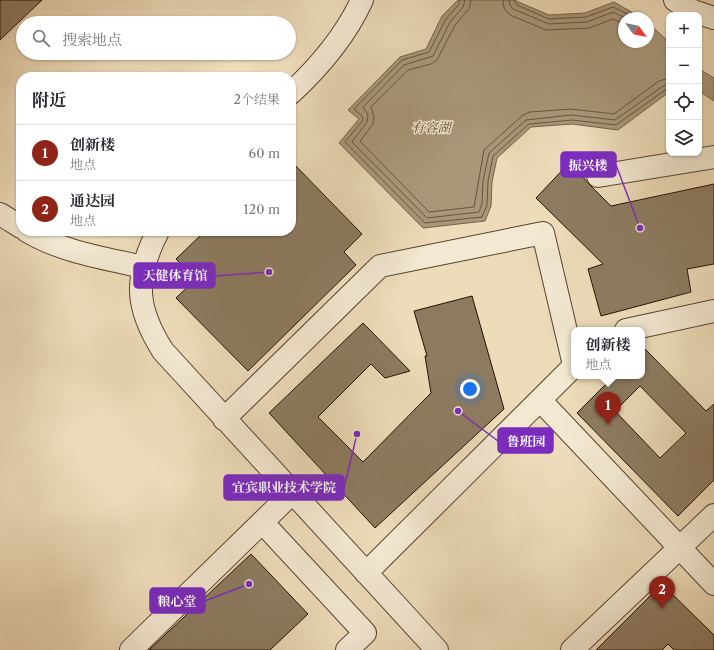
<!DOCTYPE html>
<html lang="zh">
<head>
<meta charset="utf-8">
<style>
	body { margin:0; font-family:"Libre Caslon Text","Noto Serif SC",serif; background:#f7f7f7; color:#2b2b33 }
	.controls { position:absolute; right:12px; top:12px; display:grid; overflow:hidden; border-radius:8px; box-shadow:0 1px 3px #0004 }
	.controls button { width:36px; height:36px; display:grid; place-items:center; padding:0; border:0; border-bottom:1px solid #e1e1e2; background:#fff; color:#2b2b33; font:20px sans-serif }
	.compass { position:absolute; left:618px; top:12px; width:36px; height:36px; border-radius:50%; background:#fff; box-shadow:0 1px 3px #0004; rotate:123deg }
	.you { position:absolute; left:470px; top:389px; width:14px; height:14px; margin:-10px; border:3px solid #fff; border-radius:50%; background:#1a73e8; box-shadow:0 0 0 6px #1a73e833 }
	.badge { display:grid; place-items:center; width:26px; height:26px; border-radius:50%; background:#8f2418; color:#fff; font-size:13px; font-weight:700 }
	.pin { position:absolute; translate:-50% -33px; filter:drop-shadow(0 1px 2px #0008) }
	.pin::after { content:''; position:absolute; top:21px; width:14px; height:12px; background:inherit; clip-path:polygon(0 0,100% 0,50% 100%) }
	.popup { position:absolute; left:571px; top:327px; width:74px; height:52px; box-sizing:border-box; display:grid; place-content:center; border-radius:8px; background:#fff; filter:drop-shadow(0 1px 3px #0005); font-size:13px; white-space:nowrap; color:#7c7c81 }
	.popup b { font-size:15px; color:#2b2b33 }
	.popup::after { content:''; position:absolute; left:50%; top:100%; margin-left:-8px; border:8px solid transparent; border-top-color:#fff }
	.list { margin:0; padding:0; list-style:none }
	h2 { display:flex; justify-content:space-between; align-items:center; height:52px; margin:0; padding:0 16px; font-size:17px }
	h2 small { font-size:13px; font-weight:400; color:#7c7c81 }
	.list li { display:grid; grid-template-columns:26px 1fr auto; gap:12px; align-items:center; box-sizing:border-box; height:56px; padding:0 16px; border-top:1px solid #e1e1e2 }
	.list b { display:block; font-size:15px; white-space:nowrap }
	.list p { margin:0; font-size:13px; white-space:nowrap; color:#7c7c81 }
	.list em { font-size:13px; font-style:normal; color:#7c7c81 }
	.icon { flex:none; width:22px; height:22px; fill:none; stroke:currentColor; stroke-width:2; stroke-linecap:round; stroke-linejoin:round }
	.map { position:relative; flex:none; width:714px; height:650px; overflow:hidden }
	.search { position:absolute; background:#fff; box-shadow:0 1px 3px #0004; left:16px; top:16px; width:280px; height:44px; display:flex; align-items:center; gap:10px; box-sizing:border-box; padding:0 14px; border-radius:22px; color:#7c7c81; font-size:15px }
	.panel { position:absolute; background:#fff; box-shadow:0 1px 3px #0004; left:16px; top:72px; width:280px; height:164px; border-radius:16px }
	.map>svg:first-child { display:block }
	.water { fill:#a9977a; stroke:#74624a }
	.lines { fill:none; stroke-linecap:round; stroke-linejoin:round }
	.shore { stroke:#66553e; stroke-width:1 }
	.building { fill:#8d7b61; stroke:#241301; fill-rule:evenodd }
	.minor-casing { stroke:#56452f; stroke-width:24 }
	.minor { stroke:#f3e8d2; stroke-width:22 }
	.labels { text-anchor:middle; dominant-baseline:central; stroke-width:3; stroke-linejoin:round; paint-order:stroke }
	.water-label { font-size:13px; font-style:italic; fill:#604e37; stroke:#f3e8d2 }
	.leader { fill:none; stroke:#7b2cbf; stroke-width:1.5 }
	.callout-dot { fill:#7b2cbf; stroke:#f3e8d2; stroke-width:1.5 }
	.callout { fill:#7b2cbf; stroke:#7b2cbf; stroke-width:1.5 }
	.callout-label { font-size:13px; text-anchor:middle; font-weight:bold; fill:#fff }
</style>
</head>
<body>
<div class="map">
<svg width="714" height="650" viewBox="0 0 714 650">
	<rect width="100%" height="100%" fill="#eddbb9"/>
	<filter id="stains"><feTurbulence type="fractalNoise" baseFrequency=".005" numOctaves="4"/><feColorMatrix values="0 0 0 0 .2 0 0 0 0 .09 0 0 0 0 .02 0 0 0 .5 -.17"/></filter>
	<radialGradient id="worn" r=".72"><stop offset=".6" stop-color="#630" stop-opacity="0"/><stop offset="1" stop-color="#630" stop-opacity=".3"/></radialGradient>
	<path class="water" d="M 458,0 L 514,0 L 549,15 L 585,13 L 614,2 L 642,18 L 624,18 L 624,42 L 648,42 L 648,23 L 669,42 L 669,92 L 618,130 L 572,124 L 531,127 L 497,158 L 492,182 L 491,206 L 485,221 L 423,228 L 339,143 L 359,119 L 348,110 L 400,57 L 426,49 L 442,16 Z
		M 699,69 L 714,78 L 714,101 L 699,91 Z"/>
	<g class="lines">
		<path class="shore" d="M 460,0 L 459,4 L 446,19 L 429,52 L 402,60 L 355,108 L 355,110 L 362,116 L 363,120 L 345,142 L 425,223 L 482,217 L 487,205 L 488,181 L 493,156 L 529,124 L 572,120 L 616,125 L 665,90 L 669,89
			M 465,0 L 463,7 L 450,22 L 433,56 L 404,65 L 363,107 L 368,115 L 367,122 L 352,142 L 427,218 L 479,212 L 482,204 L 483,181 L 489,153 L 526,120 L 571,115 L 615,120 L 663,86 L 669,84
			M 471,0 L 469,9 L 455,25 L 437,60 L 431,64 L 408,70 L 371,107 L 374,117 L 373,124 L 360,141 L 429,212 L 474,207 L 484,150 L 523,115 L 530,112 L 571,109 L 614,114 L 659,81 L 669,78
			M 503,0 L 504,8 L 510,15 L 546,30 L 589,28 L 613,19 L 624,24
			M 509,0 L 510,5 L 513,9 L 549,24 L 587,22 L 613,12 L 625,18
			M 514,0 L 517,5 L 549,19 L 586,17 L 613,7 L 636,18"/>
	</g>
	<path class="building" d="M 0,0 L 42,0 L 0,40 Z
		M 291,161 L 362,234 L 344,252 L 356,265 L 248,371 L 176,298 L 196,279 L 176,259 L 205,231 L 291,231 Z
		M 570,162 L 589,184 L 611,206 L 714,184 L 714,264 L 687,269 L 691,292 L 601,316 L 588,269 L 603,264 L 536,198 Z
		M 472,296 L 504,409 L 375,528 L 269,413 L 363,323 L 410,371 L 385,378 L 371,364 L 318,417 L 363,462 L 431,393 L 425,356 L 427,356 L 414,311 Z
		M 642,346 L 706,411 L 714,404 L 714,480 L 678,516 L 577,413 L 614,376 L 642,376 ZM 640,386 L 686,433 L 660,458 L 615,411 Z
		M 251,554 L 308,614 L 270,650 L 149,650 Z
		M 662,584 L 714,635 L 714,650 L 674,650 L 668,644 L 662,650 L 596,650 Z"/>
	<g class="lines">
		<g class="minor-casing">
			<path id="minor" d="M 675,0 L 693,11 L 714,18
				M 291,93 C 319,67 346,35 362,0
				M 598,176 L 714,157
				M 0,214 L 21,227
				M 27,231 C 62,252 104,258 143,267
				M 158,231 C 134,278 135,307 163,351 L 437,650
				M 626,330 L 714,311
				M 540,400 L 714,584
				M 224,419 L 380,266 L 543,233 L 574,365
				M 262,522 L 365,633 L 347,650
				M 366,573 L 574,366
				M 131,650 L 292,493
				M 572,650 L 714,515"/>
		</g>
		<use href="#minor" class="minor"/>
	</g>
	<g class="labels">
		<g class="water-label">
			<text x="431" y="127">有容湖</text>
		</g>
	</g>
	<path class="leader" d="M640 228L616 165M269 272L215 276M458 411L498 441M357 434L344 488M249 584L205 601"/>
	<g class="callout-dot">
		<circle cx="640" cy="228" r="4"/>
		<circle cx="269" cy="272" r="4"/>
		<circle cx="458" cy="411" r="4"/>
		<circle cx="357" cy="434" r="4"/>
		<circle cx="249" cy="584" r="4"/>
	</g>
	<g class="callout">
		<rect x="561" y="152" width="55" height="25" rx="4"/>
		<rect x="134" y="263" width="81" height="25" rx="4"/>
		<rect x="498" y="428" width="55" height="25" rx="4"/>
		<rect x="224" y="475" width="120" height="25" rx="4"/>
		<rect x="150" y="588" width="55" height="25" rx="4"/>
	</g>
	<g class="callout-label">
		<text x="588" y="170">振兴楼</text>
		<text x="175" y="280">天健体育馆</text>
		<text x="526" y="446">鲁班园</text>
		<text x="284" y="492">宜宾职业技术学院</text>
		<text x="177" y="606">粮心堂</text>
	</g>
	<rect width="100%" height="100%" filter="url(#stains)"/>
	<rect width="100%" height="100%" fill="url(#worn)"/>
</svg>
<div class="controls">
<button>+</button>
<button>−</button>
<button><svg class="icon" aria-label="locate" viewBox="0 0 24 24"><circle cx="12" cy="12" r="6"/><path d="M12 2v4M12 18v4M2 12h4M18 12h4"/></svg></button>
<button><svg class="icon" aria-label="layers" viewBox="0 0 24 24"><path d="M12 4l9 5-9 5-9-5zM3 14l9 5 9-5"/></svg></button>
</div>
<svg class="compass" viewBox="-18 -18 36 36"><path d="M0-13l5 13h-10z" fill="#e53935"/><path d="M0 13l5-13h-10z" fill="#7c7c81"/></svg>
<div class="you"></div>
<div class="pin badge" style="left:608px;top:425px">1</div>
<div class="popup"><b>创新楼</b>地点</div>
<div class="pin badge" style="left:662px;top:609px">2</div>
<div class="search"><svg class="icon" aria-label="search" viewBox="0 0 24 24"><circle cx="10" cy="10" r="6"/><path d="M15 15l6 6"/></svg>搜索地点</div>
<section class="panel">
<h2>附近<small>2个结果</small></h2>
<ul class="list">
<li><span class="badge">1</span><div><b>创新楼</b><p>地点</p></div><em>60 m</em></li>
<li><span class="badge">2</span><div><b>通达园</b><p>地点</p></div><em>120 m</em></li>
</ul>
</section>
</div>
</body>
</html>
